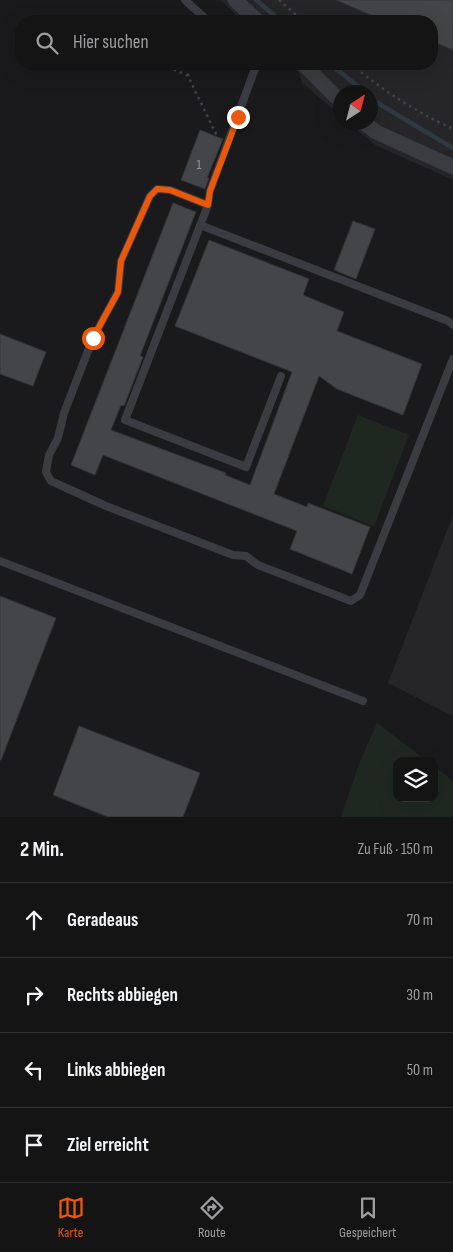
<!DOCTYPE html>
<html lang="de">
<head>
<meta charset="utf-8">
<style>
	body { margin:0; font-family:"Sofia Sans Condensed",sans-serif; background:#1d1d1e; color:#f1f3f6 }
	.controls { position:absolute; right:15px; bottom:15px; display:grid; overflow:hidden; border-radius:10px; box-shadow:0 5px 20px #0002 }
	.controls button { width:45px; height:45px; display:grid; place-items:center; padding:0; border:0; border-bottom:1px solid #333334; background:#141415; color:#f1f3f6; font:25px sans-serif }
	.compass { position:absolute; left:333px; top:85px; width:45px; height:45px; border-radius:50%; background:#141415; box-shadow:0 5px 20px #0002; rotate:36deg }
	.stop { position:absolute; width:15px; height:15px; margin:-11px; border:4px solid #ea580c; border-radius:50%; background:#fff }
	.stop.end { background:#ea580c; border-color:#fff; box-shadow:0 1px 5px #0008 }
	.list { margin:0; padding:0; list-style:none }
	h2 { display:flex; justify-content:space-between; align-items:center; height:65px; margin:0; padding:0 20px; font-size:21px }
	h2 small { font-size:16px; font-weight:400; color:#9d9ea0 }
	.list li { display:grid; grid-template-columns:32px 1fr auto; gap:15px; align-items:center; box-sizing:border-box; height:75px; padding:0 20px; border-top:1px solid #333334 }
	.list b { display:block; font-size:19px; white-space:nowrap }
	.list em { font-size:16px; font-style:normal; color:#9d9ea0 }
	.icon { flex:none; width:28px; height:28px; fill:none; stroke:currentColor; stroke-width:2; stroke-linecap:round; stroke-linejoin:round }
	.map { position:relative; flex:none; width:453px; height:817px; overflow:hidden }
	.search { position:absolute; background:#141415; box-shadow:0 5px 20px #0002; left:15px; right:15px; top:15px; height:55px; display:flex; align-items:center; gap:12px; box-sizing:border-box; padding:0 18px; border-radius:20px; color:#9d9ea0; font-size:19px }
	.sheet { height:365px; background:#141415 }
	nav { display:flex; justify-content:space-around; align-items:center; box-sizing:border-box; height:70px; border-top:1px solid #333334; background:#141415; font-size:14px; color:#9d9ea0 }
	nav a { display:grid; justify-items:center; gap:2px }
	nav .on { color:#ea580c }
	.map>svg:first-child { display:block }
	.built { fill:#262629 }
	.green { fill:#1f2820 }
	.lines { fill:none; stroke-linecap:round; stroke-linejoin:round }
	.stream { stroke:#2e3a42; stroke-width:4.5 }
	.building { fill:#444549; stroke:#333438 }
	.path { stroke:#404349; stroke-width:2.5; stroke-dasharray:2.5 4; stroke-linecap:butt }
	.lane { stroke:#3a3c42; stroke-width:8 }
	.street { stroke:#3a3c42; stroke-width:15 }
	.route { stroke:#ea580c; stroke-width:6 }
	.labels { text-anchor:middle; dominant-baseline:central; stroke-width:4; stroke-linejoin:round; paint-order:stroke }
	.number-label { font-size:14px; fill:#9197a0 }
</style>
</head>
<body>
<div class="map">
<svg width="453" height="817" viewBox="0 0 453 817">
	<rect width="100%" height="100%" fill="#1a1a1c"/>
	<path class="built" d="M 220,0 L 453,0 L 453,180 L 375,145 L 349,123 L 370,122 L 370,92 L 340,92 L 340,115 L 302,83 L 299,73 L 289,64 L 432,64 L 432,21 L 243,21 Z
		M 453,515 L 453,716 L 388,683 Z"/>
	<path class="green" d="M 358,415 L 409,435 L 374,526 L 323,506 Z
		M 377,723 L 427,761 L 397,761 L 397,798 L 434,798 L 434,766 L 453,781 L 453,817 L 341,817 L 359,764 Z"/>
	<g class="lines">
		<path class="stream" d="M 256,0 L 281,21
			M 330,64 L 365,92
			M 370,97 L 381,105 L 453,148"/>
	</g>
	<path class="building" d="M 336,0 L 453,0 L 453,50 L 432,41 L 432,21 L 385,21 Z
		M 200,130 L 223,139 L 207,178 L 209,178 L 205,189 L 181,180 Z
		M 173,203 L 196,212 L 140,356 L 143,357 L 124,406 L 121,405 L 111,430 L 226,473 L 225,475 L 250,485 L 292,372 L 175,326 L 209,240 L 309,279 L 303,295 L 344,312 L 337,331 L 422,364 L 403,415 L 337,389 L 319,376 L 274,494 L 307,507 L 308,503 L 370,527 L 352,574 L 290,549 L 297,531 L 103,455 L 95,475 L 71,465 Z
		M 353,221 L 375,229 L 356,279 L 334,270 Z
		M 0,334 L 46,352 L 33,386 L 0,374 Z
		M 0,596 L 56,618 L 1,760 L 0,760 Z
		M 79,726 L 200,773 L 183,817 L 108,817 L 53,795 Z"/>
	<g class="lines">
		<path class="path" d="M 279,0 L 303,21
			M 49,18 L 56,21
			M 162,64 L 188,76 L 217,136
			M 351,64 C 382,90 416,112 453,129
			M 188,76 L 188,69 L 190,64"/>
		<path class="lane" d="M 185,0 L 208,21
			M 256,66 L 210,191 L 208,205 L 125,420 L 246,467 L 281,376
			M 208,205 L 170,190 L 157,189 L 150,196 L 121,261 L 118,292 L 93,338 L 64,413 L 58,438 L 49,455 L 46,472 L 51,481 L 106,506 L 233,555 L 246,556 L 258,565 L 351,601 L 360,595 L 453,359
			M 200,225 L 448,321 L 453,325
			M 0,561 L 363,701"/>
		<path class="street" d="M 235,0 L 258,21
			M 303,64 L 340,101
			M 363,122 L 376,132 L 453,167"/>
	</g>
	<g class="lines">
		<path class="route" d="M 93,338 L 118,292 L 121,261 L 150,196 L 157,189 L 170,190 L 208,205 L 210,191 L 238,117"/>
	</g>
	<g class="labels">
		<g class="number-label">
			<text x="199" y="164">1</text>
		</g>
	</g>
</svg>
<div class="controls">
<button><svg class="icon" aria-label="layers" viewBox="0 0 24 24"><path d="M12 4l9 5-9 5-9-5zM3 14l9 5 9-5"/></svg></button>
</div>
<svg class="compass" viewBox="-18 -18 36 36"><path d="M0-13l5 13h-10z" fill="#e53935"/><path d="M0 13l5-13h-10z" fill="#9d9ea0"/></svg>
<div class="stop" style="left:93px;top:338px"></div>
<div class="stop end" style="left:238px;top:117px"></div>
<div class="search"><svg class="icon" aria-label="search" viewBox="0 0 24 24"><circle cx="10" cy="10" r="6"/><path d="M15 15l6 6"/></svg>Hier suchen</div>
</div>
<section class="sheet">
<h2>2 Min.<small>Zu Fuß · 150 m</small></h2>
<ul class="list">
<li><svg class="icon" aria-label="ahead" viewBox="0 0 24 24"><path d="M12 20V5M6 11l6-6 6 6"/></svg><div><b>Geradeaus</b></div><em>70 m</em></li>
<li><svg class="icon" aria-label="right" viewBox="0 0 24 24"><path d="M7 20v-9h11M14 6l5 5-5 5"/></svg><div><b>Rechts abbiegen</b></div><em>30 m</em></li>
<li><svg class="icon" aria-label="left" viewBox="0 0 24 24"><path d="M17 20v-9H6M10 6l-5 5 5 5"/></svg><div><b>Links abbiegen</b></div><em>50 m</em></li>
<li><svg class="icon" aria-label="arrive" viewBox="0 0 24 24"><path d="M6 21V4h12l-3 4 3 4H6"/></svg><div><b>Ziel erreicht</b></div></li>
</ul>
</section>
<nav>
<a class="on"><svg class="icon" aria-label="map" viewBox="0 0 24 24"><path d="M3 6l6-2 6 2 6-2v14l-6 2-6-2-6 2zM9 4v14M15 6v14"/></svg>Karte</a>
<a><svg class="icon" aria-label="directions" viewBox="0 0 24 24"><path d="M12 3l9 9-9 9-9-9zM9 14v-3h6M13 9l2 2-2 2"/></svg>Route</a>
<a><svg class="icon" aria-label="saved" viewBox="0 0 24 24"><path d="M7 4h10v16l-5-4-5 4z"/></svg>Gespeichert</a>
</nav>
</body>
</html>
